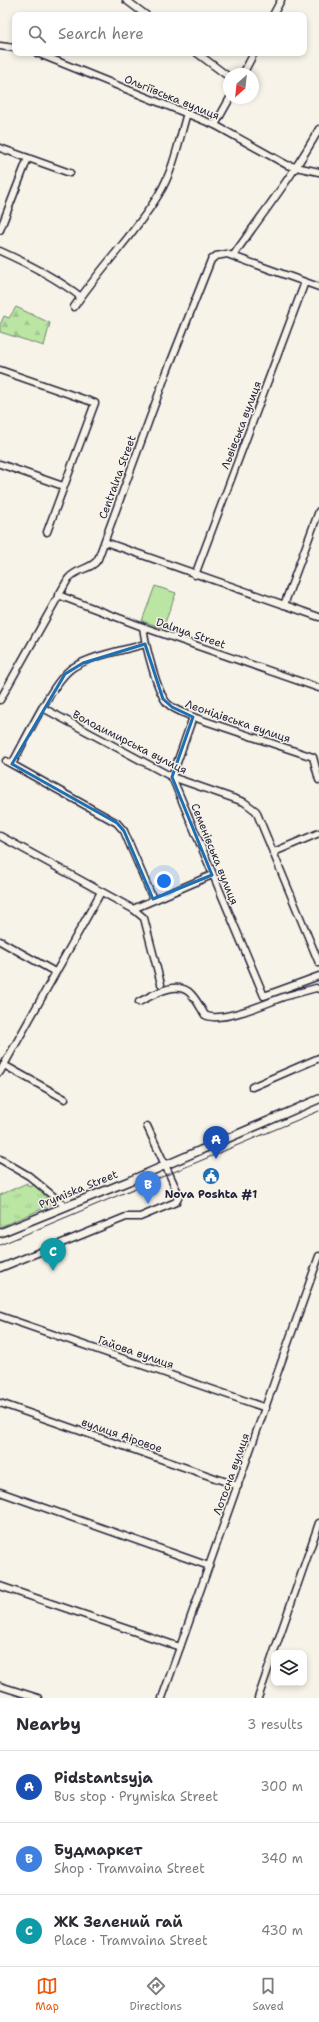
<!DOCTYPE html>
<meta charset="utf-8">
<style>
body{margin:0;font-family:"Shantell Sans",sans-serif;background:#f7f7f7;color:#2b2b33}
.controls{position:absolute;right:12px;bottom:12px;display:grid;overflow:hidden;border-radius:8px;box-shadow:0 2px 6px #0003}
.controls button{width:36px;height:36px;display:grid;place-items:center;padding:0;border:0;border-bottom:1px solid #e1e1e2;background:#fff;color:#2b2b33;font:20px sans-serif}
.compass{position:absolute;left:223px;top:68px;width:36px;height:36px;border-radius:50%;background:#fff;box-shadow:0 2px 6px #0003;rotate:207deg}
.you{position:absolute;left:164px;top:881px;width:14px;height:14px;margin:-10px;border:3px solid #fff;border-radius:50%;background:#1a73e8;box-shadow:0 0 0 6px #1a73e833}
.badge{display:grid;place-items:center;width:26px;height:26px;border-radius:50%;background:#ea580c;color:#fff;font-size:13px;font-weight:700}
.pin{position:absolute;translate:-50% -33px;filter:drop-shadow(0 1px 2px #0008)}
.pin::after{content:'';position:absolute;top:21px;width:14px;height:12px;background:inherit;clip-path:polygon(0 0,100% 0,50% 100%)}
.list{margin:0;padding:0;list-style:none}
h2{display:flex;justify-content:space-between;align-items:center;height:52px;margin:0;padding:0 16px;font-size:17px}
h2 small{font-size:13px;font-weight:400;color:#7c7c81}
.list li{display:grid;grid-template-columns:26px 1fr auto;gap:12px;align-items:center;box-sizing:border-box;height:72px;padding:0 16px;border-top:1px solid #e1e1e2}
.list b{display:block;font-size:15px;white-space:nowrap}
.list p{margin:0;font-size:13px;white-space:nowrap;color:#7c7c81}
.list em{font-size:13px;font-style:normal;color:#7c7c81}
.icon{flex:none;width:22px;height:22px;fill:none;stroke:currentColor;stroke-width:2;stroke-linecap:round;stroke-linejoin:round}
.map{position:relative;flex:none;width:319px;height:1698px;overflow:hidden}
.search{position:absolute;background:#fff;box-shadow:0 2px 6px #0003;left:12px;right:12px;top:12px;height:44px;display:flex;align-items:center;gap:10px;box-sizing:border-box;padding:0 14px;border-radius:8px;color:#7c7c81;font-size:15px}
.sheet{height:268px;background:#fff}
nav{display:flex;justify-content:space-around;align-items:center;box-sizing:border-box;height:56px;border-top:1px solid #e1e1e2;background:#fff;font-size:11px;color:#7c7c81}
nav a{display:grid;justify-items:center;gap:2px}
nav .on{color:#ea580c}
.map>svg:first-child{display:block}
.grass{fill:url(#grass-tufts);stroke:#6e846f}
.forest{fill:url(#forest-firs);stroke:#6e846f}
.garden{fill:#bae5a3;stroke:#6e846f}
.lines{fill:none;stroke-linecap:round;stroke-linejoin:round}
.minor-casing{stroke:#22223b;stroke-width:9}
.tertiary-casing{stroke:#22223b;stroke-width:10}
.minor{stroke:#f7f3e8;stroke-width:6}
.tertiary{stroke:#f7f3e8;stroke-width:7}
.tram{stroke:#22223b;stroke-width:1}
.marked{fill:none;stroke:#1f6fb2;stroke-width:3;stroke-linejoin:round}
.labels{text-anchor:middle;stroke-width:3;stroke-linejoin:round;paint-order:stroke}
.street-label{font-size:11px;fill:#22223b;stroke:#f7f3e8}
.poi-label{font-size:11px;font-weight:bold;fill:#22223b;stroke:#f7f3e8}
</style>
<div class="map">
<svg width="319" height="1698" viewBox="0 0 319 1698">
<defs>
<pattern id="grass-tufts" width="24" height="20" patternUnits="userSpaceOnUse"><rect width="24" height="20" fill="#bae5a3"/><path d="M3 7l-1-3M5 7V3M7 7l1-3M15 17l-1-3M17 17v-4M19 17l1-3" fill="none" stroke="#a0c48d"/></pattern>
<pattern id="forest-firs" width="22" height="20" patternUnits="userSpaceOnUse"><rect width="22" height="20" fill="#bae5a3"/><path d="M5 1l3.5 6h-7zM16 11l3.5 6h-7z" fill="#a0c48d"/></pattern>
</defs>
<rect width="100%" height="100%" fill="#f7f3e8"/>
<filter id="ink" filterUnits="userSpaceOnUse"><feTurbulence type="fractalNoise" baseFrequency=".025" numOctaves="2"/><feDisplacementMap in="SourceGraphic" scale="8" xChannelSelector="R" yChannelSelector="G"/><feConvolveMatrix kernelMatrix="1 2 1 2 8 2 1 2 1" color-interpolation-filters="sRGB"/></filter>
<g filter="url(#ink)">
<polygon class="grass" points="27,1183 29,1187 35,1185 44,1194 51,1205 0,1227 0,1195"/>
<polygon class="forest" points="16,307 50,323 44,346 0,332 0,325 4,316 9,318"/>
<polygon class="garden" points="155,586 176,593 163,628 142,621"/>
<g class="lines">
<g class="minor-casing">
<g id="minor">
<polyline points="126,0 146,15"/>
<polyline points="273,15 281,0"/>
<polyline points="0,46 15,48"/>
<polyline points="37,53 215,125 287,165 319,172"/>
<polyline points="197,53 229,77"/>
<polyline points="243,74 254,53"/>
<polyline points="215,125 230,98"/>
<polyline points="0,148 70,173"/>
<polyline points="0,230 28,158"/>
<path d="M0 251C29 264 55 277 81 297"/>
<path d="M233 256C262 214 295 173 319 129"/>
<path d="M74 307C100 268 135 234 159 194 174 169 179 140 187 113"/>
<polyline points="0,370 95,403 47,532"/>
<polyline points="0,464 63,486"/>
<polyline points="105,542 319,617"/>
<polyline points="195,575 305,282"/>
<polyline points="58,595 143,627 319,688"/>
<polyline points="284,605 319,511"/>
<path d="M143 627C145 643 157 694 168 704 174 710 184 713 193 717L313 757 319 780"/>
<path d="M0 700 68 579C76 568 92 570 98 559L166 374 211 260 216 256 227 254 319 287"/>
<polyline points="43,708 172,777 244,802 256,811 319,963"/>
<polyline points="193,717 172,777 264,996 319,976"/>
<polyline points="6,761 117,823 124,831 153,899"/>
<path d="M12 764C25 741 52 682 72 668 92 655 122 651 145 644"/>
<polyline points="0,836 133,909 212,875"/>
<polyline points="274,852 319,833"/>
<polyline points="133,909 144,918 161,984"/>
<polyline points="0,941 55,972"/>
<path d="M139 1002C153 995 177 979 191 994 197 1000 201 1009 205 1015 220 1024 267 1003 283 997 294 994 305 991 316 988L319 989"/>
<polyline points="4,1065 65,1099"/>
<polyline points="0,1072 101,892"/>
<polyline points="252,1087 319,1058"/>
<polyline points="0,1159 29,1176 65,1206"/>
<polyline points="0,1268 126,1217 140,1217 176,1202 179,1195 147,1126"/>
<polyline points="0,1316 266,1408"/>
<polyline points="0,1403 238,1486"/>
<polyline points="0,1492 209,1566"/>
<polyline points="0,1586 180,1647"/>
<polyline points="0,1686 38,1698"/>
<polyline points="162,1698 319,1256"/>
<polyline points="258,1698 319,1523"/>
</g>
</g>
<g class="tertiary-casing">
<polyline id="tertiary" points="0,1233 129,1181 319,1099"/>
</g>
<use href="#minor" class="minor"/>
<use href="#tertiary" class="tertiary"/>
<polyline class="tram" points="0,1245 319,1111"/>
</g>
</g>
<path class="marked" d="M145 644 163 699 172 707 193 717 172 777 212 875 153 899 124 831 117 823 12 764 65 674 83 663Z"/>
<defs>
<g id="civic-disc" transform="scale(0.9)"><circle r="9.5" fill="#1f6fb2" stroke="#f7f3e8"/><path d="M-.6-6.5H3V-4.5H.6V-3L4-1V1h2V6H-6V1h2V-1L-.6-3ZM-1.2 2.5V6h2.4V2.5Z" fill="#fff"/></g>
</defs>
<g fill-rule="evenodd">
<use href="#civic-disc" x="211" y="1176"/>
</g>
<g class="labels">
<g class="street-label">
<text transform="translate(172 97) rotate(22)" y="4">Ольгіївська вулиця</text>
<text transform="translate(241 425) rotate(-69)" y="4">Львівська вулиця</text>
<text transform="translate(117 477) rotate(-70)" y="4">Centralna Street</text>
<text transform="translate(191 633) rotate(19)" y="4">Dalnya Street</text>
<text transform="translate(238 721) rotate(19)" y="4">Леонідівська вулиця</text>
<text transform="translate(130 742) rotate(27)" y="4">Володимирська вулиця</text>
<text transform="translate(215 854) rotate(68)" y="4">Семенівська вулиця</text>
<text transform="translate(78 1189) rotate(-22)" y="4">Prymiska Street</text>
<text transform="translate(136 1352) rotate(19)" y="4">Гайова вулиця</text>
<text transform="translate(122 1435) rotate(19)" y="4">вулиця Аіровое</text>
<text transform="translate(231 1474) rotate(-70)" y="4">Лотосна вулиця</text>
</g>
<g class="poi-label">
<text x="211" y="1198">Nova Poshta #1</text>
</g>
</g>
</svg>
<div class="controls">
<button><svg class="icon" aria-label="layers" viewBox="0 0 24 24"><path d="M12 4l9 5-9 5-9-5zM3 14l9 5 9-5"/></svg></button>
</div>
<svg class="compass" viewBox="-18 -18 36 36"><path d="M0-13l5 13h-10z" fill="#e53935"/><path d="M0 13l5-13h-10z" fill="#7c7c81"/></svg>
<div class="you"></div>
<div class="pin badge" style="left:216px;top:1159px;background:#1a4fb4">A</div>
<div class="pin badge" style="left:148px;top:1204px;background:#3f7fe0">B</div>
<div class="pin badge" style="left:53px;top:1271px;background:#0f9aa8">C</div>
<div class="search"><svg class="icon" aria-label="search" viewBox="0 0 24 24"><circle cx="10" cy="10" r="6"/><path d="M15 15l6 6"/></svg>Search here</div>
</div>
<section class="sheet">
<h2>Nearby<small>3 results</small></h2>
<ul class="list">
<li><span class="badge" style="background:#1a4fb4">A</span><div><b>Pidstantsyja</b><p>Bus stop · Prymiska Street</p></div><em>300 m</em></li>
<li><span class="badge" style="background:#3f7fe0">B</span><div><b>Будмаркет</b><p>Shop · Tramvaina Street</p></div><em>340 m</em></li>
<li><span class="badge" style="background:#0f9aa8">C</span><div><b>ЖК Зелений гай</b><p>Place · Tramvaina Street</p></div><em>430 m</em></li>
</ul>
</section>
<nav>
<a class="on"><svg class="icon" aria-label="map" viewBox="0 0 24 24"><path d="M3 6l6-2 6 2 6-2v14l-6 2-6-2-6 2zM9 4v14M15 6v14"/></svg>Map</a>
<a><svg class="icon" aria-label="directions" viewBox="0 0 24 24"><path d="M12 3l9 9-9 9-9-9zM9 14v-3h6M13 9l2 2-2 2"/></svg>Directions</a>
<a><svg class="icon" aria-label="saved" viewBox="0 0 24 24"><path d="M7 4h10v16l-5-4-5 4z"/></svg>Saved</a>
</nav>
